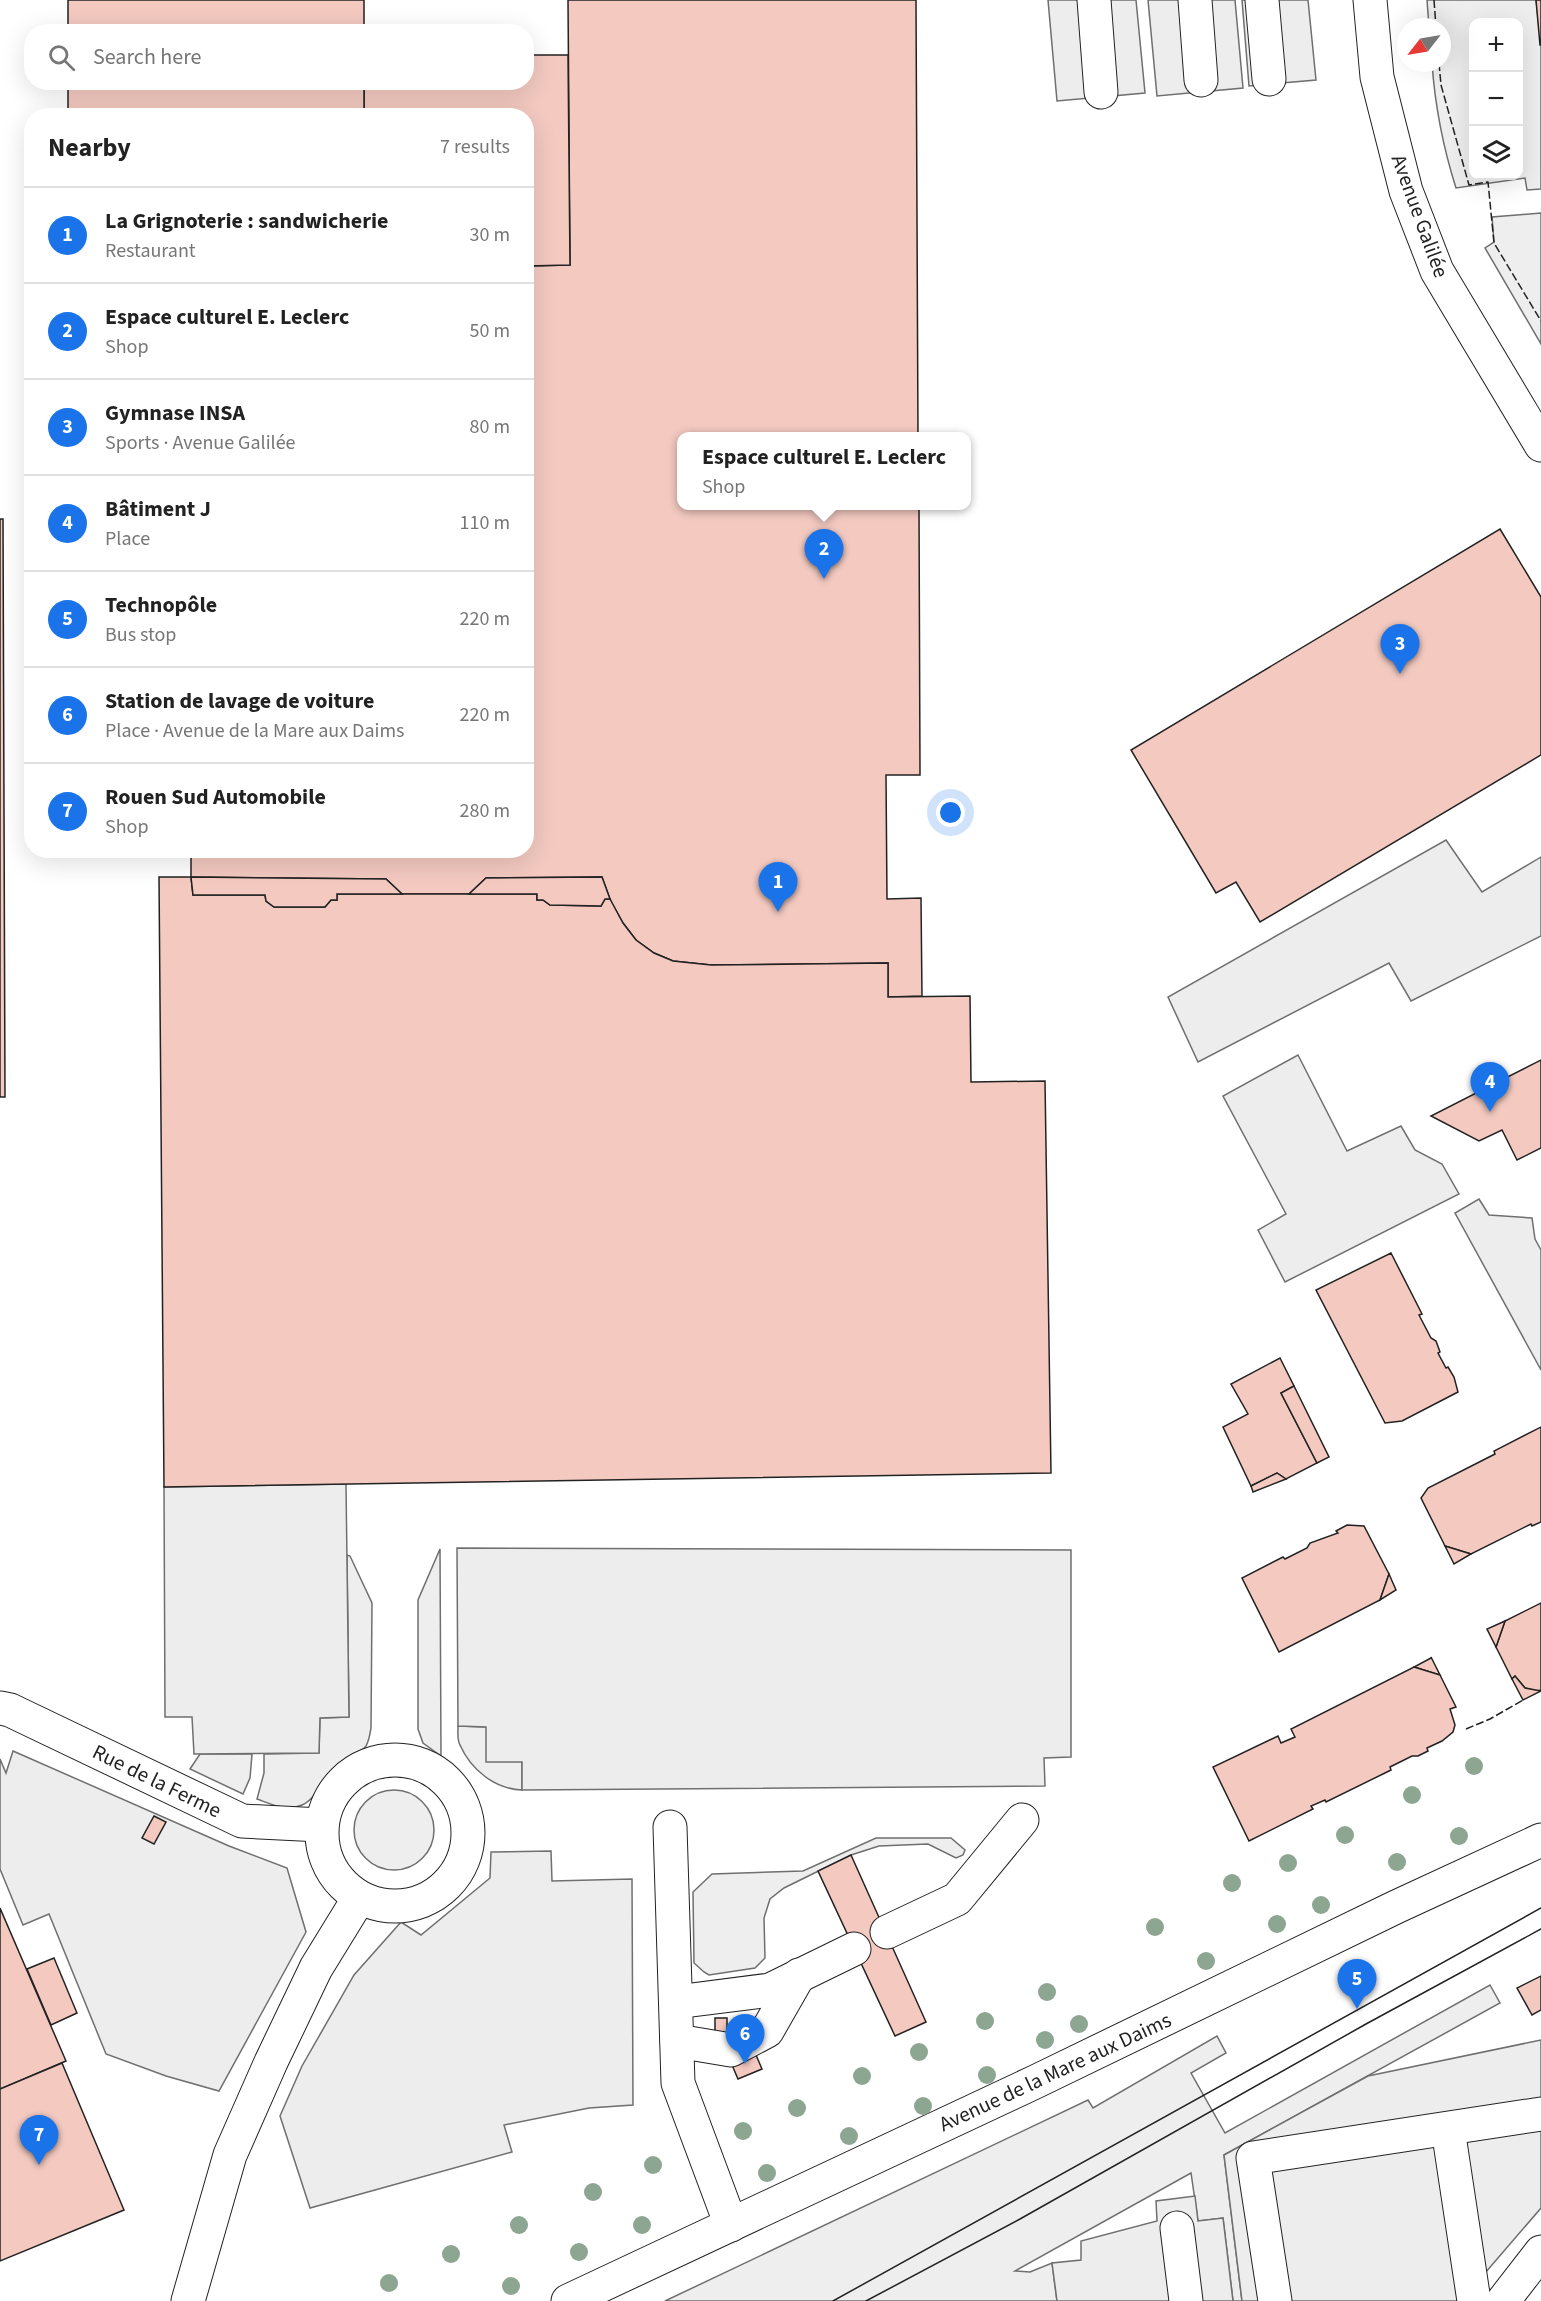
<!DOCTYPE html>
<meta charset="utf-8">
<style>
body{margin:0;font-family:"Source Sans 3",sans-serif;background:#f6f6f6;color:#222}
.controls{position:absolute;right:18px;top:18px;display:grid;overflow:hidden;border-radius:12px;box-shadow:0 6px 24px #0002}
.controls button{width:54px;height:54px;display:grid;place-items:center;padding:0;border:0;border-bottom:2px solid #e0e0e0;background:#fff;color:#222;font:30px sans-serif}
.compass{position:absolute;left:1397px;top:18px;width:54px;height:54px;border-radius:50%;background:#fff;box-shadow:0 6px 24px #0002;rotate:239deg}
.you{position:absolute;left:951px;top:813px;width:21px;height:21px;margin:-15px;border:4px solid #fff;border-radius:50%;background:#1a73e8;box-shadow:0 0 0 9px #1a73e833}
.badge{display:grid;place-items:center;width:39px;height:39px;border-radius:50%;background:#1a73e8;color:#fff;font-size:20px;font-weight:700}
.pin{position:absolute;translate:-50% -50px;filter:drop-shadow(0 2px 3px #0008)}
.pin::after{content:'';position:absolute;top:32px;width:21px;height:18px;background:inherit;clip-path:polygon(0 0,100% 0,50% 100%)}
.popup{position:absolute;left:677px;top:432px;width:294px;height:78px;box-sizing:border-box;display:grid;place-content:center;border-radius:12px;background:#fff;filter:drop-shadow(0 2px 4px #0005);font-size:20px;white-space:nowrap;color:#767676}
.popup b{font-size:22px;color:#222}
.popup::after{content:'';position:absolute;left:50%;top:100%;margin-left:-12px;border:12px solid transparent;border-top-color:#fff}
.list{margin:0;padding:0;list-style:none}
h2{display:flex;justify-content:space-between;align-items:center;height:78px;margin:0;padding:0 24px;font-size:26px}
h2 small{font-size:20px;font-weight:400;color:#767676}
.list li{display:grid;grid-template-columns:39px 1fr auto;gap:18px;align-items:center;box-sizing:border-box;height:96px;padding:0 24px;border-top:2px solid #e0e0e0}
.list b{display:block;font-size:22px;white-space:nowrap}
.list p{margin:0;font-size:20px;white-space:nowrap;color:#767676}
.list em{font-size:20px;font-style:normal;color:#767676}
.icon{flex:none;width:33px;height:33px;fill:none;stroke:currentColor;stroke-width:2;stroke-linecap:round;stroke-linejoin:round}
.map{position:relative;flex:none;width:1541px;height:2301px;overflow:hidden}
.search{position:absolute;background:#fff;box-shadow:0 6px 24px #0002;left:24px;top:24px;width:510px;height:66px;display:flex;align-items:center;gap:15px;box-sizing:border-box;padding:0 21px;border-radius:24px;color:#767676;font-size:22px}
.panel{position:absolute;background:#fff;box-shadow:0 6px 24px #0002;left:24px;top:108px;width:510px;height:750px;border-radius:24px}
.map>svg:first-child{display:block}
.green{fill:#eee;stroke:#6f6f6f;stroke-width:1.5;fill-rule:evenodd}
.parking{fill:#ededed;stroke:#6f6f6f;stroke-width:1.5}
.building{fill:#f3c9c0;stroke:#222;stroke-width:1.5}
.lines{fill:none;stroke-linecap:round;stroke-linejoin:round}
.minor-casing{stroke:#222;stroke-width:35}
.minor{stroke:#fff;stroke-width:33}
.tram{stroke:#222;stroke-width:1.5}
.fence{stroke:#222;stroke-width:1.5;stroke-dasharray:8 3;stroke-linecap:butt}
.tree{fill:#8da692}
.labels{text-anchor:middle;stroke-width:4.5;stroke-linejoin:round;paint-order:stroke}
.street-label{font-size:21px;fill:#222;stroke:#fff}
</style>
<div class="map">
<svg width="1541" height="2301" viewBox="0 0 1541 2301">
<rect width="100%" height="100%" fill="#fff"/>
<g class="green">
<path d="M1427 0H1536L1541 45V189L1527 190 1525 178 1456 188C1443 147 1435 106 1432 63H1442V27H1429ZM1474 22H1518V176H1474Z"/>
<polygon points="1541,213 1541,344 1485,248 1494,242 1492,217"/>
<polygon points="440,1549 441,1756 423,1743 418,1729 418,1600"/>
<path d="M347 1555 350 1556 372 1603 371 1728C370 1734 369 1741 366 1746 359 1756 341 1761 332 1770 322 1780 316 1799 302 1805 287 1812 271 1804 257 1799L264 1773V1754L319 1753 320 1718 349 1717Z"/>
<path d="M458 1726 487 1727 522 1762V1790C495 1789 471 1770 460 1745 457 1740 458 1732 458 1726Z"/>
<polygon points="200,1754 252,1754 250,1778 243,1794 190,1769"/>
<circle cx="394" cy="1830" r="40"/>
<polygon points="876,1838 951,1838 965,1850 963,1855 956,1858 928,1844 879,1846 851,1855 784,1888 770,1899 764,1918 765,1958 755,1968 709,1975 704,1972 694,1963 693,1892 712,1874 803,1871"/>
<polygon points="1490,1985 1500,2003 1224,2155 1242,2301 1233,2301 1223,2218 1198,2221 1191,2173 1015,2271 1030,2272 1052,2263 1057,2301 665,2301 1088,2100 1093,2108 1217,2036 1226,2053 1191,2073 1225,2133"/>
</g>
<g class="parking">
<polygon points="1048,0 1136,0 1145,93 1057,101"/>
<polygon points="1148,0 1235,0 1243,88 1157,96"/>
<polygon points="1242,0 1308,0 1316,80 1249,86"/>
<polygon points="1446,840 1482,892 1541,857 1541,936 1411,1001 1389,963 1198,1062 1168,997"/>
<polygon points="1298,1055 1347,1151 1401,1126 1415,1150 1442,1164 1459,1194 1285,1282 1258,1230 1286,1214 1223,1096"/>
<polygon points="1479,1199 1489,1215 1532,1218 1535,1239 1541,1250 1541,1370 1455,1213"/>
<polygon points="346,1484 349,1717 320,1718 319,1753 194,1754 192,1717 165,1717 164,1487"/>
<polygon points="457,1548 1071,1550 1071,1757 1044,1758 1045,1786 522,1790 522,1762 486,1762 486,1727 458,1726"/>
<polygon points="13,1751 229,1846 287,1868 306,1932 219,2091 166,2076 106,2054 49,1914 23,1925 0,1869 0,1759 6,1773"/>
<polygon points="551,1851 552,1881 632,1879 633,2105 589,2108 504,2125 512,2152 310,2208 280,2116 302,2066 354,1975 401,1922 421,1935 490,1878 491,1852"/>
<polygon points="1541,2040 1541,2208 1461,2301 1242,2301 1224,2155 1368,2076"/>
<polygon points="1195,2196 1198,2221 1223,2218 1233,2301 1057,2301 1052,2263 1081,2260 1081,2241 1157,2221 1156,2201"/>
</g>
<g class="building">
<rect x="68" y="0" width="296" height="32"/>
<polygon points="568,0 916,0 918,436 682,436 682,506 919,506 920,775 886,775 887,899 921,898 922,996 888,997 888,963 711,965 673,961 654,953 636,940 623,923 611,902 602,877 486,878 469,894 402,894 386,879 191,877 191,850 526,850 526,266 570,265"/>
<polygon points="1536,0 1541,0 1541,45 1540,45"/>
<polygon points="526,55 568,55 570,265 526,266 526,116 364,116 364,82 526,82"/>
<rect x="68" y="82" width="296" height="34"/>
<polygon points="0,519 3,519 5,1097 0,1097"/>
<polygon points="1500,529 1541,597 1541,755 1260,922 1236,882 1216,893 1131,750"/>
<polygon points="159,877 191,877 193,895 265,895 266,901 274,907 325,907 331,900 337,900 337,894 537,894 537,900 543,900 550,905 601,906 605,899 610,899 623,923 636,940 654,953 673,961 711,965 888,963 888,997 970,996 971,1082 1045,1081 1051,1473 164,1487"/>
<polygon points="191,877 386,879 402,894 337,894 337,900 331,900 325,907 274,907 266,901 265,895 193,895"/>
<polygon points="602,877 610,899 605,899 601,906 550,905 543,900 537,900 537,894 469,894 486,878"/>
<polygon points="1541,1060 1541,1148 1517,1160 1502,1130 1479,1141 1431,1116"/>
<polygon points="1391,1253 1422,1314 1419,1315 1431,1338 1436,1341 1440,1352 1438,1353 1446,1368 1448,1367 1454,1377 1458,1392 1402,1421 1385,1423 1316,1290"/>
<polygon points="1280,1358 1294,1386 1281,1393 1317,1463 1286,1479 1277,1473 1251,1486 1223,1427 1248,1414 1231,1384"/>
<polygon points="1294,1386 1329,1457 1317,1463 1281,1393"/>
<polygon points="1541,1427 1541,1522 1532,1526 1531,1524 1471,1554 1445,1546 1421,1498 1428,1488 1495,1454 1494,1451"/>
<polygon points="1277,1473 1286,1479 1253,1492 1251,1486"/>
<polygon points="1347,1525 1364,1526 1389,1574 1380,1600 1279,1652 1242,1578 1283,1557 1285,1559 1307,1548 1310,1543 1338,1533 1336,1531"/>
<polygon points="1445,1546 1471,1554 1454,1564"/>
<polygon points="1389,1574 1396,1590 1380,1600"/>
<polygon points="1541,1603 1541,1690 1537,1691 1525,1688 1515,1676 1512,1679 1496,1647 1505,1621"/>
<polygon points="1505,1621 1496,1647 1487,1629"/>
<polygon points="1431,1657 1440,1675 1414,1667 1431,1658"/>
<polygon points="1414,1667 1440,1675 1456,1707 1450,1709 1455,1725 1453,1732 1442,1741 1427,1748 1428,1751 1418,1756 1412,1756 1390,1767 1391,1770 1326,1802 1325,1800 1311,1806 1313,1809 1249,1841 1213,1767 1278,1736 1281,1743 1295,1737 1291,1729"/>
<polygon points="1515,1676 1525,1688 1541,1691 1523,1700 1512,1679"/>
<polygon points="154,1816 166,1822 154,1844 142,1838"/>
<polygon points="851,1855 926,2022 895,2036 818,1871"/>
<polygon points="0,1908 66,2061 0,2089"/>
<polygon points="54,1958 77,2013 51,2025 27,1969"/>
<polygon points="1541,1976 1541,2010 1532,2015 1517,1988"/>
<rect x="715" y="2018" width="12" height="18"/>
<polygon points="753,2048 762,2069 738,2079 729,2058"/>
<polygon points="62,2063 124,2210 0,2261 0,2089"/>
</g>
<g class="lines">
<g class="minor-casing">
<g id="minor">
<polyline points="1094,0 1101,92"/>
<polyline points="1195,0 1201,80"/>
<polyline points="1262,0 1269,79"/>
<polyline points="1370,0 1377,77 1406,191 1437,271 1541,445"/>
<polyline points="0,1708 10,1710 242,1821 321,1825"/>
<circle cx="395" cy="1833" r="73"/>
<polyline points="670,1827 678,2083 731,2225"/>
<polyline points="887,1932 957,1899 1022,1820"/>
<polyline points="676,2002 770,1990 854,1949"/>
<polyline points="677,2041 731,2050 767,2031 799,1975"/>
<polyline points="1448,2129 1474,2301"/>
<polyline points="1177,2228 1186,2301"/>
<polyline points="188,2301 230,2155 271,2062 316,1968 359,1898"/>
<polyline points="568,2301 1035,2082 1396,1907 1541,1840"/>
<polyline points="1275,2301 1253,2158 1541,2114"/>
<polyline points="1503,2301 1541,2252"/>
</g>
</g>
<use href="#minor" class="minor"/>
<g class="tram">
<polyline points="833,2301 1541,1908"/>
<polyline points="866,2301 1020,2219 1366,2024 1541,1929"/>
</g>
<g class="fence">
<polyline points="1434,0 1436,27"/>
<polyline points="1439,63 1441,85 1469,185 1488,182 1494,243 1541,321"/>
<polyline points="1466,1729 1490,1719 1523,1700"/>
</g>
</g>
<g class="tree">
<circle cx="1474" cy="1766" r="9"/>
<circle cx="1412" cy="1795" r="9"/>
<circle cx="1345" cy="1835" r="9"/>
<circle cx="1459" cy="1836" r="9"/>
<circle cx="1397" cy="1862" r="9"/>
<circle cx="1288" cy="1863" r="9"/>
<circle cx="1232" cy="1883" r="9"/>
<circle cx="1321" cy="1905" r="9"/>
<circle cx="1277" cy="1924" r="9"/>
<circle cx="1155" cy="1927" r="9"/>
<circle cx="1206" cy="1961" r="9"/>
<circle cx="1047" cy="1992" r="9"/>
<circle cx="985" cy="2021" r="9"/>
<circle cx="1079" cy="2024" r="9"/>
<circle cx="1045" cy="2040" r="9"/>
<circle cx="919" cy="2052" r="9"/>
<circle cx="987" cy="2075" r="9"/>
<circle cx="862" cy="2076" r="9"/>
<circle cx="923" cy="2106" r="9"/>
<circle cx="797" cy="2108" r="9"/>
<circle cx="743" cy="2131" r="9"/>
<circle cx="849" cy="2136" r="9"/>
<circle cx="653" cy="2165" r="9"/>
<circle cx="767" cy="2173" r="9"/>
<circle cx="593" cy="2192" r="9"/>
<circle cx="519" cy="2225" r="9"/>
<circle cx="642" cy="2225" r="9"/>
<circle cx="579" cy="2252" r="9"/>
<circle cx="451" cy="2254" r="9"/>
<circle cx="389" cy="2283" r="9"/>
<circle cx="511" cy="2286" r="9"/>
</g>
<g class="labels">
<g class="street-label">
<text transform="translate(1420 216) rotate(70)" y="7">Avenue Galilée</text>
<text transform="translate(157 1781) rotate(26)" y="7">Rue de la Ferme</text>
<text transform="translate(1055 2072) rotate(-25)" y="7">Avenue de la Mare aux Daims</text>
</g>
</g>
</svg>
<div class="controls">
<button>+</button>
<button>−</button>
<button><svg class="icon" aria-label="layers" viewBox="0 0 24 24"><path d="M12 4l9 5-9 5-9-5zM3 14l9 5 9-5"/></svg></button>
</div>
<svg class="compass" viewBox="-18 -18 36 36"><path d="M0-13l5 13h-10z" fill="#e53935"/><path d="M0 13l5-13h-10z" fill="#767676"/></svg>
<div class="you"></div>
<div class="pin badge" style="left:778px;top:912px">1</div>
<div class="pin badge" style="left:824px;top:579px">2</div>
<div class="popup"><b>Espace culturel E. Leclerc</b>Shop</div>
<div class="pin badge" style="left:1400px;top:674px">3</div>
<div class="pin badge" style="left:1490px;top:1112px">4</div>
<div class="pin badge" style="left:1357px;top:2009px">5</div>
<div class="pin badge" style="left:745px;top:2064px">6</div>
<div class="pin badge" style="left:39px;top:2165px">7</div>
<div class="search"><svg class="icon" aria-label="search" viewBox="0 0 24 24"><circle cx="10" cy="10" r="6"/><path d="M15 15l6 6"/></svg>Search here</div>
<section class="panel">
<h2>Nearby<small>7 results</small></h2>
<ul class="list">
<li><span class="badge">1</span><div><b>La Grignoterie : sandwicherie</b><p>Restaurant</p></div><em>30 m</em></li>
<li><span class="badge">2</span><div><b>Espace culturel E. Leclerc</b><p>Shop</p></div><em>50 m</em></li>
<li><span class="badge">3</span><div><b>Gymnase INSA</b><p>Sports · Avenue Galilée</p></div><em>80 m</em></li>
<li><span class="badge">4</span><div><b>Bâtiment J</b><p>Place</p></div><em>110 m</em></li>
<li><span class="badge">5</span><div><b>Technopôle</b><p>Bus stop</p></div><em>220 m</em></li>
<li><span class="badge">6</span><div><b>Station de lavage de voiture</b><p>Place · Avenue de la Mare aux Daims</p></div><em>220 m</em></li>
<li><span class="badge">7</span><div><b>Rouen Sud Automobile</b><p>Shop</p></div><em>280 m</em></li>
</ul>
</section>
</div>
